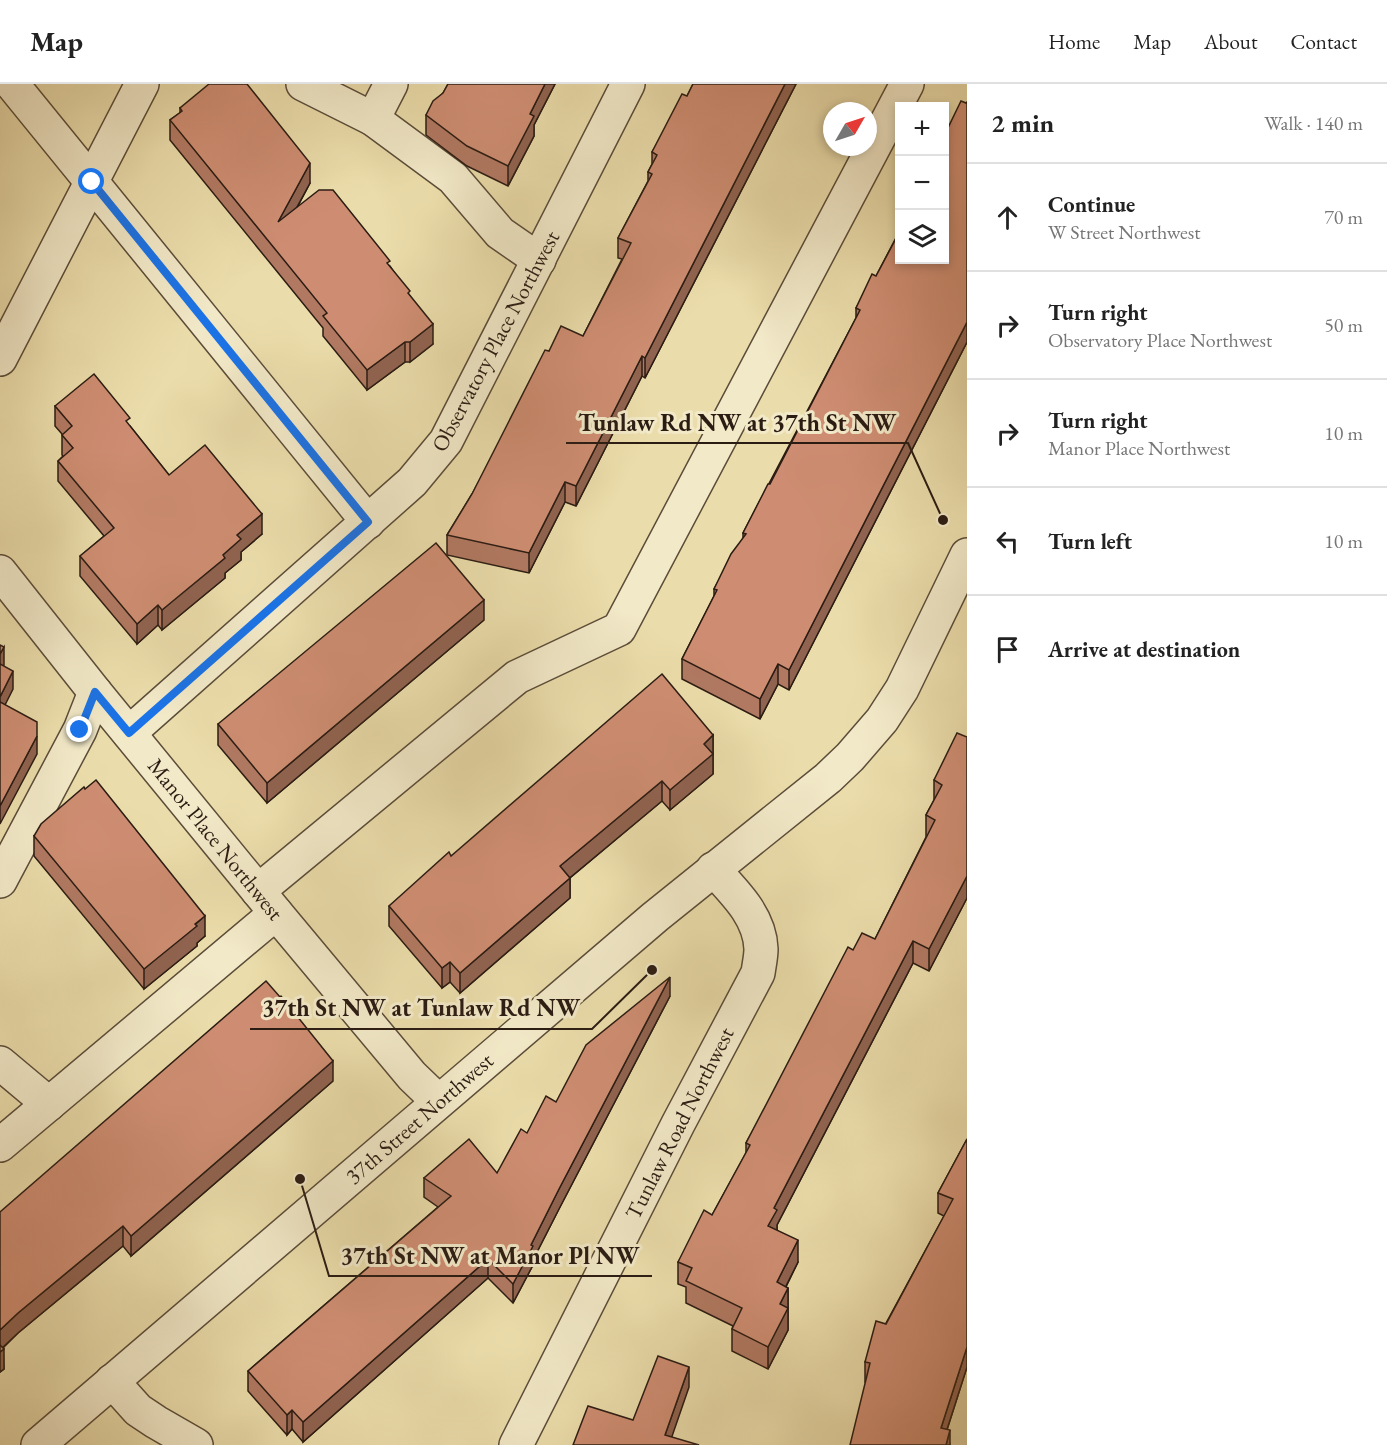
<!DOCTYPE html>
<meta charset="utf-8">
<style>
body{margin:0;font-family:"EB Garamond",serif;background:#f2f2f2;color:#222}
.controls{position:absolute;right:18px;top:18px;display:grid;overflow:hidden;border-radius:0px;box-shadow:0 3px 9px #0003}
.controls button{width:54px;height:54px;display:grid;place-items:center;padding:0;border:0;border-bottom:2px solid #e0e0e0;background:#fff;color:#222;font:30px sans-serif}
.compass{position:absolute;left:823px;top:18px;width:54px;height:54px;border-radius:50%;background:#fff;box-shadow:0 3px 9px #0003;rotate:51deg}
.stop{position:absolute;width:18px;height:18px;margin:-14px;border:4px solid #1a73e8;border-radius:50%;background:#fff}
.stop.end{background:#1a73e8;border-color:#fff;box-shadow:0 2px 6px #0008}
.list{margin:0;padding:0;list-style:none}
h2{display:flex;justify-content:space-between;align-items:center;height:78px;margin:0;padding:0 24px;font-size:26px}
h2 small{font-size:20px;font-weight:400;color:#767676}
.list li{display:grid;grid-template-columns:39px 1fr auto;gap:18px;align-items:center;box-sizing:border-box;height:108px;padding:0 24px;border-top:2px solid #e0e0e0}
.list b{display:block;font-size:22px;white-space:nowrap}
.list p{margin:0;font-size:20px;white-space:nowrap;color:#767676}
.list em{font-size:20px;font-style:normal;color:#767676}
.icon{flex:none;width:33px;height:33px;fill:none;stroke:currentColor;stroke-width:2;stroke-linecap:round;stroke-linejoin:round}
.map{position:relative;flex:none;width:967px;height:1361px;overflow:hidden}
header{display:flex;align-items:center;gap:36px;box-sizing:border-box;height:84px;padding:0 30px;background:#fff;border-bottom:2px solid #e0e0e0}
header strong{font-size:28px}
nav{display:flex;gap:33px;margin-inline-start:auto;font-size:21px}
main{display:flex}
aside{flex:1;background:#fff}
.map>svg:first-child{display:block}
.lines{fill:none;stroke-linecap:round;stroke-linejoin:round}
.minor-casing{stroke:#5b4c39;stroke-width:36}
.minor{stroke:#f2e9c8;stroke-width:33}
.wall{fill:#b17962;stroke:#2b1c13;stroke-width:1.5}
.shaded-wall{fill:#906350;stroke:#2b1c13;stroke-width:1.5}
.building{fill:#ce8d72;stroke:#2b1c13;stroke-width:1.5}
.route{stroke:#1a73e8;stroke-width:8}
.labels{text-anchor:middle;stroke-width:6;stroke-linejoin:round;paint-order:stroke}
.street-label{font-size:22px;fill:#2b1c13;stroke:#f2e9c8}
.leader{fill:none;stroke:#2b1c13;stroke-width:2}
.callout-dot{fill:#2b1c13;stroke:#f2e9c8;stroke-width:2}
.callout-label{font-size:24px;text-anchor:middle;font-weight:bold;fill:#2b1c13;stroke:#f2e9c8;stroke-width:6;stroke-linejoin:round;paint-order:stroke}
</style>
<header>
<strong>Map</strong>
<nav><a>Home</a><a>Map</a><a>About</a><a>Contact</a></nav>
</header>
<main>
<div class="map">
<svg width="967" height="1361" viewBox="0 0 967 1361">
<rect width="100%" height="100%" fill="#ebddab"/>
<filter id="stains"><feTurbulence type="fractalNoise" baseFrequency=".00333" numOctaves="4"/><feColorMatrix values="0 0 0 0 .2 0 0 0 0 .09 0 0 0 0 .02 0 0 0 .5 -.17"/></filter>
<radialGradient id="worn" r=".72"><stop offset=".6" stop-color="#630" stop-opacity="0"/><stop offset="1" stop-color="#630" stop-opacity=".3"/></radialGradient>
<g class="lines">
<g class="minor-casing">
<g id="minor">
<polyline points="12,0 368,438"/>
<polyline points="303,0 373,35 453,94 500,149 539,176"/>
<polyline points="373,35 391,0"/>
<polyline points="0,275 142,0"/>
<polyline points="0,488 95,608 276,829 412,992 438,1017"/>
<polyline points="129,649 412,398 446,357 628,0"/>
<polyline points="0,797 80,646 95,608"/>
<polyline points="258,807 517,593 619,545 907,0"/>
<polyline points="0,979 49,1020"/>
<polyline points="0,1061 276,829"/>
<polyline points="112,1297 138,1326 156,1338 196,1361"/>
<polyline points="38,1361 655,833 828,694 850,673 882,636 902,605 967,471"/>
<path d="M516 1361 678 1040 758 889C759 881 761 873 761 865 760 832 734 808 713 785"/>
</g>
</g>
<use href="#minor" class="minor"/>
</g>
<g class="wall">
<polygon points="448,0 555,0 534,41 534,52 508,102 467,82 426,51 426,31 443,9"/>
<polygon points="693,0 796,0 645,294 642,292 576,422 565,418 529,489 447,471 447,451 472,410 549,267 583,252 622,175 618,174 618,154 648,97 648,88 652,80 652,68 687,12"/>
<polygon points="967,18 967,258 789,606 778,600 760,635 682,595 682,575 714,512 714,505 743,454 743,449 856,234 856,224 876,192"/>
<polygon points="180,24 310,99 297,124 390,182 410,212 433,260 410,278 405,278 367,306 323,252 323,244 170,56 170,36 180,29"/>
<polygon points="55,322 130,342 169,391 262,450 241,468 241,476 225,489 225,494 162,546 158,541 137,560 80,492 80,472 104,452 58,397 58,377 63,372 62,371 62,350 55,342"/>
<polygon points="484,536 267,719 218,661 218,640"/>
<polygon points="713,651 713,690 670,726 662,717 570,794 570,814 460,909 450,898 442,904 389,842 389,822 451,772"/>
<polygon points="967,653 967,814 929,887 913,879 777,1141 777,1146 798,1178 786,1203 788,1204 788,1246 768,1285 732,1267 732,1245 733,1242 686,1219 686,1203 678,1200 678,1178 712,1131 746,1069 746,1059 853,866 875,855 926,753 926,731 934,716 934,696"/>
<polygon points="34,752 205,852 197,859 197,862 144,905 34,772"/>
<polygon points="670,912 559,1125 533,1176 533,1181 513,1219 488,1194 303,1358 292,1345 287,1351 248,1307 248,1287 438,1123 424,1113 424,1094 497,1089 527,1049 556,1018"/>
<polygon points="333,997 131,1172 123,1162 18,1249 3,1264 4,1285 0,1288 0,1128"/>
<polygon points="967,1055 967,1283 947,1346 950,1361 865,1298 865,1278 944,1132 938,1129 938,1109"/>
</g>
<g class="shaded-wall">
<polygon points="545,0 555,0 534,41 534,52 508,102 508,82 530,30"/>
<polygon points="785,0 796,0 645,294 645,274"/>
<polygon points="310,79 310,99 278,158 278,138"/>
<polygon points="967,238 967,258 789,606 789,586"/>
<polygon points="433,240 433,260 410,278 410,258"/>
<polygon points="405,258 405,278 367,306 367,286"/>
<polygon points="642,272 642,292 576,422 576,402"/>
<polygon points="565,398 565,418 529,489 529,469"/>
<polygon points="262,430 262,450 241,468 241,476 225,489 225,494 162,546 162,526 223,471 237,451"/>
<polygon points="484,516 484,536 267,719 267,699"/>
<polygon points="158,521 158,541 137,560 137,540"/>
<polygon points="4,563 4,581 0,588 0,570"/>
<polygon points="778,580 778,600 760,635 760,615"/>
<polygon points="13,587 13,605 0,631 0,613"/>
<polygon points="713,651 713,690 670,726 670,706 704,660"/>
<polygon points="37,652 37,670 0,740 0,722"/>
<polygon points="662,697 662,717 560,802 560,782"/>
<polygon points="967,792 967,814 929,887 929,865"/>
<polygon points="570,794 570,814 460,909 460,889"/>
<polygon points="205,832 205,852 197,859 197,862 144,905 144,885"/>
<polygon points="913,857 913,879 777,1141 777,1148 768,1142 774,1124"/>
<polygon points="450,878 450,898 442,904 442,884"/>
<polygon points="670,893 670,912 559,1125 533,1176 533,1181 513,1219 513,1200 531,1161 559,1105"/>
<polygon points="333,977 333,997 131,1172 131,1152"/>
<polygon points="123,1142 123,1162 18,1249 0,1266 0,1246 18,1229"/>
<polygon points="798,1156 798,1178 777,1220 777,1198"/>
<polygon points="488,1175 488,1194 303,1358 303,1338"/>
<polygon points="788,1204 788,1246 768,1285 768,1263 780,1220"/>
<polygon points="967,1263 967,1283 942,1361 941,1344"/>
<polygon points="4,1265 4,1285 0,1288 0,1268"/>
<polygon points="689,1283 689,1303 669,1361 665,1351"/>
<polygon points="292,1326 292,1345 287,1351 287,1331"/>
<polygon points="950,1346 950,1361 946,1361"/>
</g>
<g class="building">
<polygon points="209,0 247,0 310,79 278,138 319,106 333,106 390,177 387,179 410,207 408,209 433,240 410,258 405,258 367,286 323,232 327,229 170,36 182,27 180,24"/>
<polygon points="448,0 545,0 530,30 534,32 508,82 467,62 426,31 433,17 443,9"/>
<polygon points="693,0 785,0 645,274 642,272 576,402 565,398 529,469 447,451 472,410 545,266 549,267 561,242 583,252 631,159 618,154 652,90 648,88 657,71 652,68 682,10 687,12"/>
<polygon points="961,17 966,19 967,18 967,238 789,586 778,580 760,615 682,575 717,506 714,505 731,470 746,450 743,449 768,400 770,400 860,226 856,224 872,190 876,192 900,147 900,176 945,176 945,50"/>
<polygon points="94,290 130,334 126,337 169,391 205,361 262,430 237,451 241,455 223,471 225,474 162,526 158,521 137,540 80,472 114,444 58,377 73,364 62,351 72,342 55,322"/>
<polygon points="436,459 484,516 267,699 218,640"/>
<polygon points="0,561 4,563 0,570"/>
<polygon points="0,580 13,587 0,613"/>
<polygon points="662,590 713,651 704,660 713,670 670,706 662,697 560,782 570,794 460,889 450,878 442,884 389,822 449,768 451,772"/>
<polygon points="0,618 37,638 37,652 0,722"/>
<polygon points="957,649 967,653 967,792 929,865 913,857 774,1124 777,1126 768,1142 798,1156 777,1198 788,1204 780,1220 788,1224 768,1263 732,1245 742,1224 686,1197 692,1184 678,1178 704,1126 712,1131 750,1061 746,1059 848,863 853,866 862,849 875,855 935,736 926,731 942,701 934,696"/>
<polygon points="96,696 205,832 195,840 197,842 144,885 34,752 41,740 84,703 85,705"/>
<polygon points="670,893 559,1105 531,1161 533,1162 513,1200 488,1175 303,1338 292,1326 287,1331 248,1287 451,1112 424,1094 469,1055 497,1089 521,1045 527,1049 546,1012 556,1018 586,961"/>
<polygon points="266,897 280,913 281,912 333,977 131,1152 123,1142 18,1229 0,1246 0,1128"/>
<polygon points="967,1055 967,1263 941,1344 950,1346 946,1361 850,1361 870,1279 865,1278 876,1237 886,1240 953,1115 938,1109"/>
<polygon points="0,1261 4,1265 0,1268"/>
<polygon points="658,1272 689,1283 665,1351 699,1361 573,1361 588,1322 633,1336"/>
</g>
<g class="lines">
<polyline class="route" points="80,646 95,608 129,649 368,438 92,98"/>
</g>
<g class="labels">
<g class="street-label">
<text transform="translate(495 257) rotate(-62)" y="8">Observatory Place Northwest</text>
<text transform="translate(216 755) rotate(51)" y="8">Manor Place Northwest</text>
<text transform="translate(419 1034) rotate(-41)" y="8">37th Street Northwest</text>
<text transform="translate(679 1039) rotate(-63)" y="8">Tunlaw Road Northwest</text>
</g>
</g>
<path class="leader" d="M943 436L908 359H566M652 886L592 945H250M300 1095L329 1192H652"/>
<g class="callout-dot">
<circle cx="943" cy="436" r="6"/>
<circle cx="652" cy="886" r="6"/>
<circle cx="300" cy="1095" r="6"/>
</g>
<g class="callout-label">
<text x="737" y="347">Tunlaw Rd NW at 37th St NW</text>
<text x="421" y="932">37th St NW at Tunlaw Rd NW</text>
<text x="490" y="1180">37th St NW at Manor Pl NW</text>
</g>
<rect width="100%" height="100%" filter="url(#stains)"/>
<rect width="100%" height="100%" fill="url(#worn)"/>
</svg>
<div class="controls">
<button>+</button>
<button>−</button>
<button><svg class="icon" aria-label="layers" viewBox="0 0 24 24"><path d="M12 4l9 5-9 5-9-5zM3 14l9 5 9-5"/></svg></button>
</div>
<svg class="compass" viewBox="-18 -18 36 36"><path d="M0-13l5 13h-10z" fill="#e53935"/><path d="M0 13l5-13h-10z" fill="#767676"/></svg>
<div class="stop" style="left:92px;top:98px"></div>
<div class="stop end" style="left:80px;top:646px"></div>
</div>
<aside>
<h2>2 min<small>Walk · 140 m</small></h2>
<ul class="list">
<li><svg class="icon" aria-label="ahead" viewBox="0 0 24 24"><path d="M12 20V5M6 11l6-6 6 6"/></svg><div><b>Continue</b><p>W Street Northwest</p></div><em>70 m</em></li>
<li><svg class="icon" aria-label="right" viewBox="0 0 24 24"><path d="M7 20v-9h11M14 6l5 5-5 5"/></svg><div><b>Turn right</b><p>Observatory Place Northwest</p></div><em>50 m</em></li>
<li><svg class="icon" aria-label="right" viewBox="0 0 24 24"><path d="M7 20v-9h11M14 6l5 5-5 5"/></svg><div><b>Turn right</b><p>Manor Place Northwest</p></div><em>10 m</em></li>
<li><svg class="icon" aria-label="left" viewBox="0 0 24 24"><path d="M17 20v-9H6M10 6l-5 5 5 5"/></svg><div><b>Turn left</b></div><em>10 m</em></li>
<li><svg class="icon" aria-label="arrive" viewBox="0 0 24 24"><path d="M6 21V4h12l-3 4 3 4H6"/></svg><div><b>Arrive at destination</b></div></li>
</ul>
</aside>
</main>
